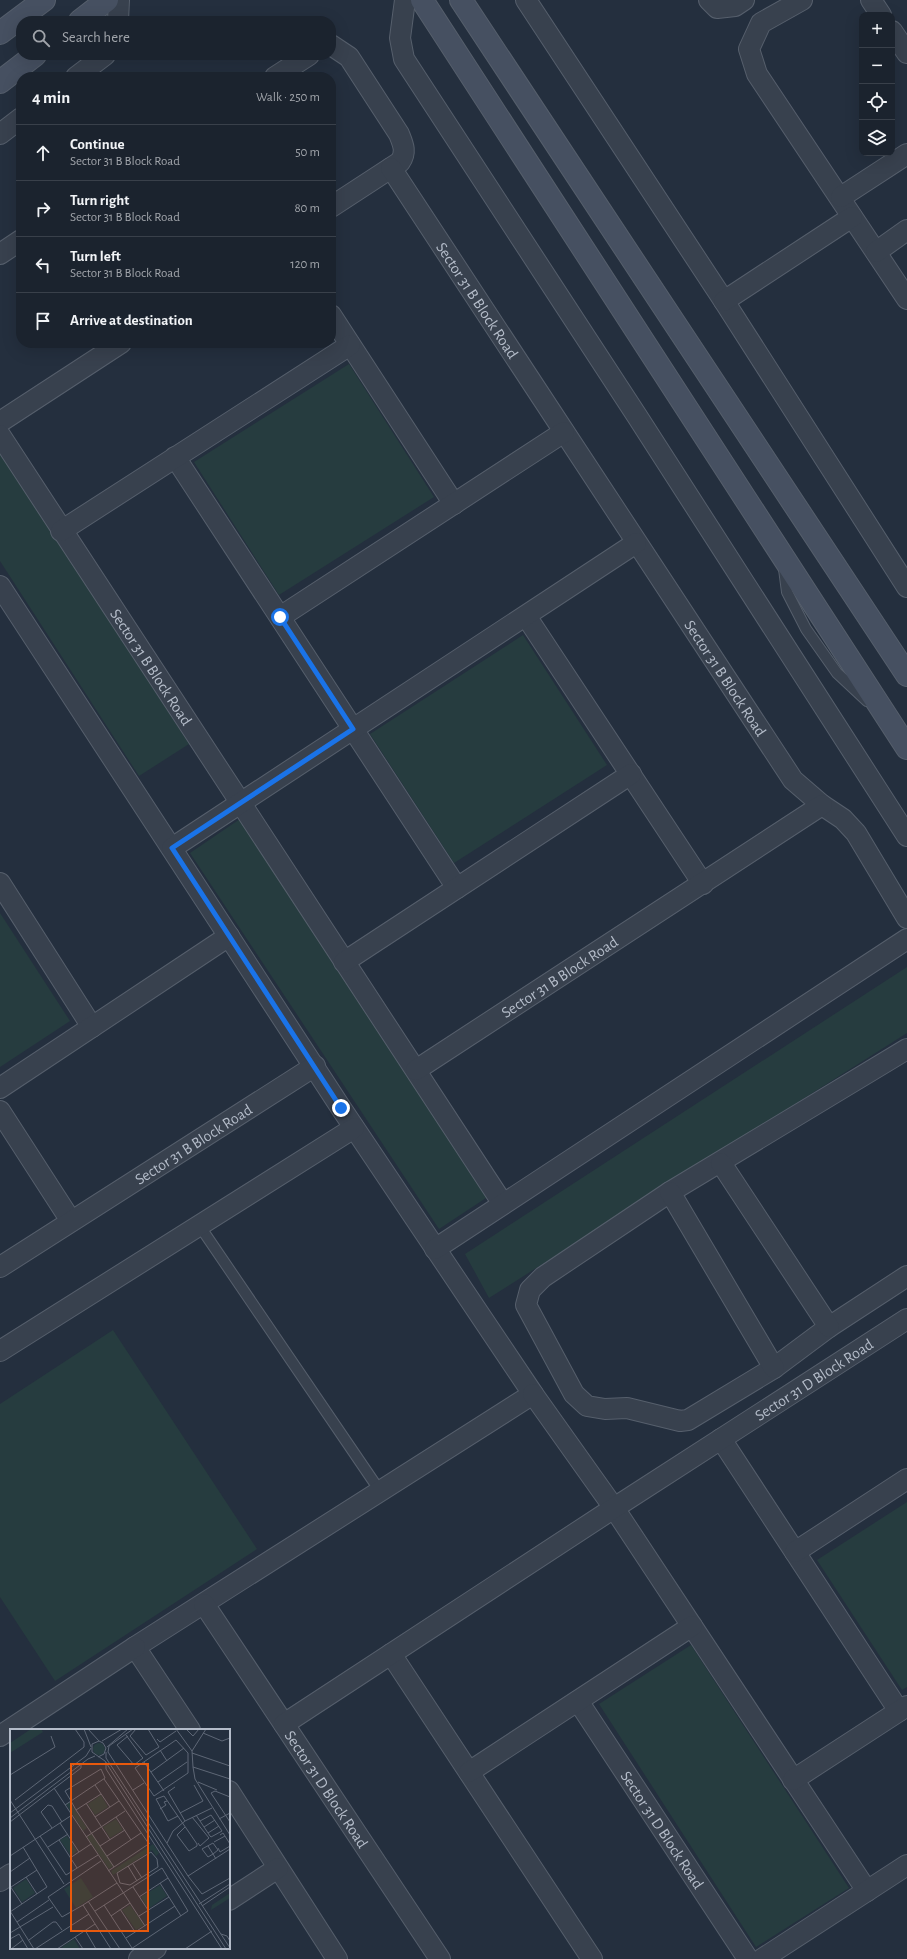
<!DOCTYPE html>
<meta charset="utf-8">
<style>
body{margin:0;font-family:"Alegreya Sans",sans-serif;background:#282f3a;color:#f1f3f6}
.controls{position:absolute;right:12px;top:12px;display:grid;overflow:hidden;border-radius:8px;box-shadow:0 4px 16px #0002}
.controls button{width:36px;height:36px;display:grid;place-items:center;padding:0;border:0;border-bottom:1px solid #39404a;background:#1b232e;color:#f1f3f6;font:20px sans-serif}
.stop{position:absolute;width:12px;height:12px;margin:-9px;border:3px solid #1a73e8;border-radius:50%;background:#fff}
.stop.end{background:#1a73e8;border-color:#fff;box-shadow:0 1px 4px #0008}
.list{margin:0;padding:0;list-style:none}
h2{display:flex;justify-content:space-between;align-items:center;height:52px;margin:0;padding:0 16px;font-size:17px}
h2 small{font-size:13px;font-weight:400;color:#a0a4aa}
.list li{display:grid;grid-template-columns:26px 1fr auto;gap:12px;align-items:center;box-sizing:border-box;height:56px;padding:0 16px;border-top:1px solid #39404a}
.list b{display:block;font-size:15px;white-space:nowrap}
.list p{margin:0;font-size:13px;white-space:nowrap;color:#a0a4aa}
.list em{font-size:13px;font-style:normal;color:#a0a4aa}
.icon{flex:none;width:22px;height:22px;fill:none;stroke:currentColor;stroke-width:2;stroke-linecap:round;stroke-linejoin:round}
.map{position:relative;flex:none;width:907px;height:1959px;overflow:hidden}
.search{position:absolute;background:#1b232e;box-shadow:0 4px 16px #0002;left:16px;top:16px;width:320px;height:44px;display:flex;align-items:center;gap:10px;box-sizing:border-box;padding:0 14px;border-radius:16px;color:#a0a4aa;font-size:15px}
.panel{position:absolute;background:#1b232e;box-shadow:0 4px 16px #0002;left:16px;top:72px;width:320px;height:276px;border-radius:16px}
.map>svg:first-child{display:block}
.green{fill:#263c3f}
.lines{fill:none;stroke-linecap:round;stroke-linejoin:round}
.lane-casing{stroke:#565f6c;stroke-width:12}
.street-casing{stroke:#565f6c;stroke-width:22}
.secondary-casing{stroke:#565f6c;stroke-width:24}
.lane{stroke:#38414e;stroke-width:10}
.street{stroke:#38414e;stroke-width:20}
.secondary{stroke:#465061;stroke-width:22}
.route{stroke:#1a73e8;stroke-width:5}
.labels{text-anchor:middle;stroke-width:3;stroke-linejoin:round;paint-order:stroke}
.street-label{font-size:16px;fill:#b4bcc9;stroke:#1d2633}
.inset-road{fill:none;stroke:#5e6776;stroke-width:1}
.view{fill:#e8590c;fill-opacity:0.15;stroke:#e8590c;stroke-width:2}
.inset-edge{fill:none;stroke:#b4bcc9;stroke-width:2}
</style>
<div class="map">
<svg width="907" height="1959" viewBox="0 0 907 1959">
<rect width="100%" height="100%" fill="#242f3e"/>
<g class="green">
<polygon points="349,364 434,497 279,595 194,462"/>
<polygon points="0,452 189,744 139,776 0,561"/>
<polygon points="523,635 607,765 454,863 370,734"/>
<polygon points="240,819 489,1196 439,1229 190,853"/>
<polygon points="0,913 70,1021 0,1067"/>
<polygon points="907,967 907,1033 489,1298 465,1254"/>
<polygon points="113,1330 257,1549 55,1681 0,1597 0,1404"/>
<polygon points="907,1502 907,1687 902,1690 817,1560"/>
<polygon points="691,1645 849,1888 756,1947 599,1704"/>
</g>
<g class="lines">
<g class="lane-casing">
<g id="lane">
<polyline points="784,569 787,592 806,629 837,673 867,701"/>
<polyline points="199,1225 380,1491"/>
</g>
</g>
<g class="street-casing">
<g id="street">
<polyline points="405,0 400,38 404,59 637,416 907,836"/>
<polyline points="526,0 724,301 907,587"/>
<polyline points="709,0 717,8 735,6 744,0"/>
<polyline points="802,0 761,23 749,49 757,74 907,299"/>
<polyline points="871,0 881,15"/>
<polyline points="118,21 119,0"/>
<polyline points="892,31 907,53"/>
<path d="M331 45 349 57 399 134C403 144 407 152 400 162L331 207"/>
<polyline points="76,77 105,55"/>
<polyline points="275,77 309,55"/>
<polyline points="0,134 21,118"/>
<path id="s1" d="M391 168 793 780 822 805 843 819 856 833 907 918"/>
<polyline points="841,197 907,154"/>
<polyline points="876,252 907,230"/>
<polyline points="0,254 21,240"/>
<polyline points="724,301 852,217"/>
<polyline points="331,315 454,504"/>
<polyline points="0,422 121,343"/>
<path id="s2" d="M0 435 503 1204"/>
<polyline points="175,457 457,888"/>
<polyline points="61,531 350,345"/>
<polyline points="0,586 341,1108 533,1394 135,1647 190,1730"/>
<polyline points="526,616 703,884"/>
<polyline points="280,617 564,432"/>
<polyline points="172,848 636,543"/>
<polyline points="0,883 92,1027"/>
<polyline points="344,962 631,774"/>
<polyline points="907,1049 670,1192 543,1277 530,1290 526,1305 574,1394 587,1406 605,1409 627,1408 680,1421 688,1420 774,1368 829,1327 907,1276"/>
<path id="s3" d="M416 1070 822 805"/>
<polyline points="0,1088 229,936"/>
<polyline points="0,1111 71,1221"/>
<polyline points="721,1163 829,1327"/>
<polyline points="670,1192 774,1368"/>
<polyline points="435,1249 907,939"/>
<path id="s4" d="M0 1267 315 1066"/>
<polyline points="0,1351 354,1128"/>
<polyline points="533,1394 614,1508 867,1891"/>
<polyline points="721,1439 899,1711"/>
<polyline points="795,1552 907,1479"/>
<path id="s5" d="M204 1604 440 1959"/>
<polyline points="391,1654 592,1959"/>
<path id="s6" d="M578 1701 748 1959"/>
<path id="s7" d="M284 1724 614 1508 907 1319"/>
<polyline points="0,1736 135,1647"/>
<polyline points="469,1772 692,1626"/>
<polyline points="793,1780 907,1706"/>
<polyline points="229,1791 337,1959"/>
<polyline points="0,1881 11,1874"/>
<polyline points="229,1900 278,1868"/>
<polyline points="139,1959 156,1948"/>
<polyline points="762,1959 907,1865"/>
</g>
</g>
<g class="secondary-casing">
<g id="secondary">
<polyline points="422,0 907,748"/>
<polyline points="461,0 907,675"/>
<polyline points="80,21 107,0"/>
<polyline points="0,33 44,0"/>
<polyline points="0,82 35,55"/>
</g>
</g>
<use href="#lane" class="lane"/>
<use href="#street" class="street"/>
<use href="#secondary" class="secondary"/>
</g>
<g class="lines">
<polyline class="route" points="280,617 353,729 172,848 341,1108"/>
</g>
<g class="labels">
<g class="street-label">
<text dy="6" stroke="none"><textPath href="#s1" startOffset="158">Sector 31 B Block Road</textPath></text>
<text dy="6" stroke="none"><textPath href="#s2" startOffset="277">Sector 31 B Block Road</textPath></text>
<text dy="6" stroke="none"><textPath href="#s1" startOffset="610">Sector 31 B Block Road</textPath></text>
<text dy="6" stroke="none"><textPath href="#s3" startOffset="171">Sector 31 B Block Road</textPath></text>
<text dy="6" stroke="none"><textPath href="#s4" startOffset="229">Sector 31 B Block Road</textPath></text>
<text dy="6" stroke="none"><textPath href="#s7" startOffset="632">Sector 31 D Block Road</textPath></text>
<text dy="6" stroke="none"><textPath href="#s5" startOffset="222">Sector 31 D Block Road</textPath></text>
<text dy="6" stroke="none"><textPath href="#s6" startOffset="154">Sector 31 D Block Road</textPath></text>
</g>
</g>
<g transform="translate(10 1729)">
<rect width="220" height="220" fill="#242f3e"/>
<path d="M21 0H31L33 3 0 24V14ZM83 20a6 6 0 1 1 12 0a6 6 0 1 1-12 0ZM91 66 98 78 85 86 78 75ZM60 73 77 99 73 102 56 75ZM106 90 113 101 100 109 93 98ZM82 105 103 137 99 140 77 108ZM57 107 67 122 61 127 50 111ZM143 115 149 124 146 127 142 121 103 146 101 142ZM71 149 83 168 66 179 54 160ZM16 150 25 164 12 173 3 159ZM150 156 157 167 138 180 131 168ZM220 164V169L201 181 202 176ZM120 176 134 196 126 201 112 181ZM64 210 70 220H53L52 218Z" fill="#263c3f"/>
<path class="inset-road" d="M74 0 81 18M78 0 89 12M123 0 99 17 98 23 178 147 220 120M126 0 120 7 136 26 149 18 138 0M166 0 182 22M176 0 183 7 189 0M196 0 182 22 183 38 185 50 220 106M193 4 212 12 220 9M116 6 132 28 133 29 124 36 107 16 118 7M147 10 150 13 166 2M166 11 178 24V44L144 67 125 39ZM92 12 112 0M97 18 118 0M150 21 157 32M96 23V29L220 219M182 24 220 37M88 28 94 25 96 19 93 14 89 12 82 15V23L95 32 216 220M96 33V40L212 220M134 33 154 62M183 38 220 50M141 43 174 19M0 46 45 18 41 7M94 50 139 115M148 53 177 33M188 53 207 61M85 56 100 78M165 58 158 63 175 92M44 59 107 154 73 176 101 220M123 61 134 54M220 68 205 62 201 64 220 93M0 71 54 155M5 71 74 18V13L65 0M76 74 100 111M55 76 61 72 95 49 91 40 55 62 61 72 66 81 104 138M150 80 156 76 154 73 157 72M66 81 91 65M0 84 76 27 81 19M170 84 193 72 184 56M186 86 200 107 201 108 212 102 201 86 190 92M168 87 158 92 146 70 154 67 187 115V117L179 122 167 106 175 98M85 88 109 72M106 88 121 111M182 88 199 109 190 117 188 114M0 89 78 30 85 27M209 90 220 84M0 93 71 39V35M50 94 69 123M194 98 205 91M42 99 31 83 38 76 42 77 52 93M198 104 209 97M210 106 213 104 220 115M30 107 56 146 88 126M76 108 115 82M49 111 67 139M204 113 215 107M157 114 163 102 175 92 202 79M90 117 115 101M198 117 203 125 198 128 192 120 203 114 208 121 203 125 206 130M38 118 58 105M208 119 210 123 220 117M141 123 147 130 148 138 120 156 110 154 107 144ZM0 127 62 86M97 127 131 104M60 129 81 115M123 135 132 149M118 137 127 152M98 142 140 114M0 143 20 129M178 147 192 165 220 149M16 148 27 165M107 154 135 197M150 154 171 187M0 157 12 175M1 158 27 141M123 158 138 181M129 168 158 149M78 172 110 220M189 175 220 155M73 176 52 188 38 168 91 132M94 176 122 219M192 177 220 158M110 180 125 203M0 182 24 220M85 182 152 139 178 182 121 220M0 183 37 158 13 118M101 187 120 174M129 187 159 168M7 193 39 171M75 201 86 220M0 204 43 178M211 205 217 207 220 212M65 208 73 220M116 209 165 177M0 210 9 205 18 220M19 211 43 193H46L52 201M1 220 13 211M25 220 79 185M47 220 85 195M175 220 202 202"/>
<path class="view" d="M61 35H138V202H61Z"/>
<rect width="220" height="220" class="inset-edge"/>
</g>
</svg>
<div class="controls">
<button>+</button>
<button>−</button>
<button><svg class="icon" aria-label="locate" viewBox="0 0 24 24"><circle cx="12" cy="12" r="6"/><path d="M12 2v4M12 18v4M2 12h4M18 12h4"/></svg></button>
<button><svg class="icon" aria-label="layers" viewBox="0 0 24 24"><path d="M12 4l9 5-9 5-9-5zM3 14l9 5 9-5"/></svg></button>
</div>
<div class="stop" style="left:280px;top:617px"></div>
<div class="stop end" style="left:341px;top:1108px"></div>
<div class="search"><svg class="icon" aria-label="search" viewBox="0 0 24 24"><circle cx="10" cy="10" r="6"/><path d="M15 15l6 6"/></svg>Search here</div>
<section class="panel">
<h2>4 min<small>Walk · 250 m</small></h2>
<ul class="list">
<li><svg class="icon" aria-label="ahead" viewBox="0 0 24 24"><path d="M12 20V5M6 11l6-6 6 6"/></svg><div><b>Continue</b><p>Sector 31 B Block Road</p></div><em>50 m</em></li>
<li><svg class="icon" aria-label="right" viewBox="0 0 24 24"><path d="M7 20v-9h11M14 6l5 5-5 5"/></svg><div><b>Turn right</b><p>Sector 31 B Block Road</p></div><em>80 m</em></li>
<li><svg class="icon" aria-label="left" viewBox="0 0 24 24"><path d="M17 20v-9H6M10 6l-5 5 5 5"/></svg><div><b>Turn left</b><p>Sector 31 B Block Road</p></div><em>120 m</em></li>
<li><svg class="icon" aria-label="arrive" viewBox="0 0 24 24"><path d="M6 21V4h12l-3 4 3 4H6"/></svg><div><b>Arrive at destination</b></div></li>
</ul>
</section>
</div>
